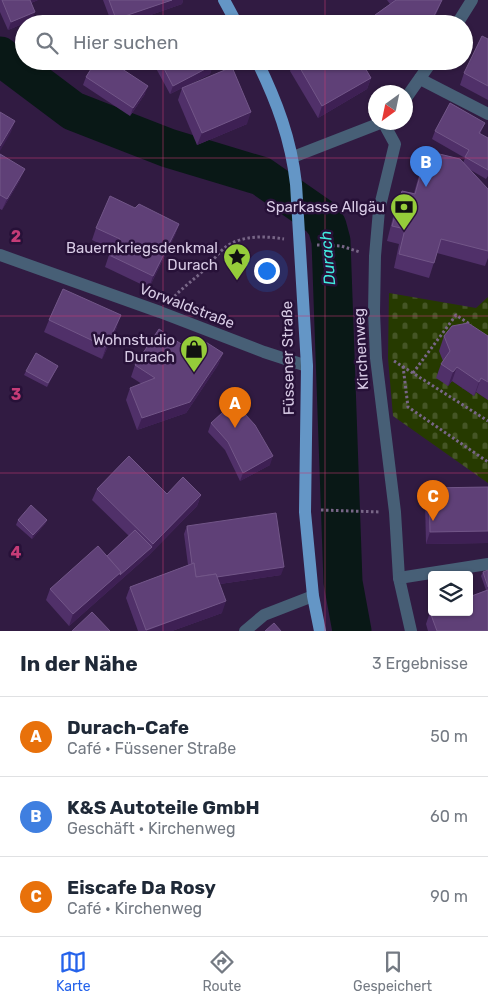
<!DOCTYPE html>
<html lang="de">
<meta charset="utf-8">
<style>
body{margin:0;font-family:Rubik,sans-serif;background:#f6f6f7;color:#1f2937}
.controls{position:absolute;right:15px;bottom:15px;display:grid;overflow:hidden;border-radius:5px;box-shadow:0 1px 4px #0004}
.controls button{width:45px;height:45px;display:grid;place-items:center;padding:0;border:0;border-bottom:1px solid #e0e1e3;background:#fff;color:#1f2937;font:25px sans-serif}
.compass{position:absolute;left:368px;top:85px;width:45px;height:45px;border-radius:50%;background:#fff;box-shadow:0 1px 4px #0004;rotate:213deg}
.you{position:absolute;left:266px;top:270px;width:18px;height:18px;margin:-12px;border:4px solid #fff;border-radius:50%;background:#1a73e8;box-shadow:0 0 0 8px #1a73e833}
.badge{display:grid;place-items:center;width:32px;height:32px;border-radius:50%;background:#2563eb;color:#fff;font-size:16px;font-weight:700}
.pin{position:absolute;translate:-50% -41px;filter:drop-shadow(0 1px 2px #0008)}
.pin::after{content:'';position:absolute;top:26px;width:18px;height:15px;background:inherit;clip-path:polygon(0 0,100% 0,50% 100%)}
.list{margin:0;padding:0;list-style:none}
h2{display:flex;justify-content:space-between;align-items:center;height:65px;margin:0;padding:0 20px;font-size:21px}
h2 small{font-size:16px;font-weight:400;color:#747a83}
.list li{display:grid;grid-template-columns:32px 1fr auto;gap:15px;align-items:center;box-sizing:border-box;height:80px;padding:0 20px;border-top:1px solid #e0e1e3}
.list b{display:block;font-size:19px;white-space:nowrap}
.list p{margin:0;font-size:16px;white-space:nowrap;color:#747a83}
.list em{font-size:16px;font-style:normal;color:#747a83}
.icon{flex:none;width:28px;height:28px;fill:none;stroke:currentColor;stroke-width:2;stroke-linecap:round;stroke-linejoin:round}
.map{position:relative;flex:none;width:488px;height:631px;overflow:hidden}
.search{position:absolute;background:#fff;box-shadow:0 1px 4px #0004;left:15px;right:15px;top:15px;height:55px;display:flex;align-items:center;gap:12px;box-sizing:border-box;padding:0 18px;border-radius:28px;color:#747a83;font-size:19px}
.sheet{height:305px;background:#fff}
nav{display:flex;justify-content:space-around;align-items:center;box-sizing:border-box;height:70px;border-top:1px solid #e0e1e3;background:#fff;font-size:14px;color:#747a83}
nav a{display:grid;justify-items:center;gap:2px}
nav .on{color:#2563eb}
.map>svg:first-child{display:block}
.cemetery{fill:url(#cemetery-stones)}
.lines{fill:none;stroke-linecap:round;stroke-linejoin:round}
.river{stroke:#091816;stroke-width:39}
.path{stroke:#786687;stroke-width:3;stroke-dasharray:2.5 2.5;stroke-linecap:butt}
.minor{stroke:#475f76;stroke-width:12}
.major{stroke:#6496c6;stroke-width:12}
.tree{fill:#778560}
.wall{fill:#503069}
.shaded-wall{fill:#3e2054}
.building{fill:#5f4077;stroke:#725688}
.grid{fill:none;stroke:#c63c77;stroke-width:1;stroke-opacity:0.55}
.labels{text-anchor:middle;stroke-width:5;stroke-linejoin:round;paint-order:stroke}
.poi-label{font-size:15px;fill:#d8cbe5;stroke:#271138;text-anchor:end}
.street-label{font-size:15px;fill:#d8cbe5;stroke:#271138}
.water-label{font-size:16px;font-style:italic;fill:#41ebdf;stroke:#271138}
.grid-label{font-size:16px;text-anchor:middle;font-weight:bold;fill:#c63c77;stroke:#271138;stroke-width:5;stroke-linejoin:round;paint-order:stroke}
</style>
<div class="map">
<svg width="488" height="631" viewBox="0 0 488 631">
<defs>
<pattern id="cemetery-stones" width="16" height="16" patternUnits="userSpaceOnUse" patternTransform="scale(1.25)"><rect width="16" height="16" fill="#263a00"/><path d="M2 7V4a2 2 0 0 1 4 0v3zM10 15v-3a2 2 0 0 1 4 0v3z" fill="#455525"/></pattern>
</defs>
<rect width="100%" height="100%" fill="#311b42"/>
<polygon class="cemetery" points="389,293 476,308 488,297 488,354 445,366 448,386 452,381 474,396 476,392 488,400 488,483 393,416 388,358"/>
<g class="lines">
<polyline class="river" points="0,56 73,111 168,148 261,176 320,217 327,226 331,241 343,582 352,631"/>
<g class="path">
<polyline points="317,245 341,246 360,252"/>
<path d="M171 300C181 289 192 281 203 271 211 264 218 252 227 246 243 235 266 236 284 239"/>
<polyline points="394,361 488,421"/>
<polyline points="403,366 408,407 488,462"/>
<polyline points="413,373 456,315 471,325"/>
<polyline points="321,510 380,512"/>
</g>
<g class="minor">
<polyline points="457,24 472,0"/>
<polyline points="420,79 488,114"/>
<polyline points="406,98 432,61"/>
<polyline points="383,122 395,144 379,210 375,256 374,312 376,358 395,512 399,578 411,631"/>
<polyline points="293,157 383,122"/>
<polyline points="0,255 160,312 264,352 307,366"/>
<polyline points="399,578 488,564"/>
<polyline points="245,631 264,615 313,596"/>
</g>
<g class="major">
<polyline points="224,0 237,24"/>
<path d="M257 61C277 102 291 139 296 184L307 366 305 512 313 596 320 631"/>
</g>
</g>
<circle class="tree" cx="237" cy="268" r="8"/>
<g class="wall">
<polygon points="0,0 38,0 31,3 32,20 8,30 0,12"/>
<polygon points="103,0 183,0 182,4 125,24 112,24"/>
<polygon points="387,0 442,0 432,24 371,24 375,15 390,4"/>
<polygon points="488,39 488,100 460,85 464,73"/>
<polygon points="152,61 211,61 213,65 210,74 170,94"/>
<polygon points="294,61 361,61 371,78 367,89 318,118 290,71"/>
<polygon points="394,61 403,61 396,65"/>
<polygon points="86,77 145,94 130,116 83,85"/>
<polygon points="182,88 247,124 197,145 178,100"/>
<polygon points="485,123 480,134 488,138 488,176 486,179 469,169 488,189 488,258 485,266 437,253 429,278 394,268 399,244 387,241 396,205 402,191 414,193 422,165 427,151 463,163 465,158 432,139 435,131"/>
<polygon points="0,154 20,180 2,210 0,209"/>
<polygon points="135,208 179,224 175,235 149,288 105,267 109,255 113,250 92,240 96,228"/>
<polygon points="49,320 117,327 102,359 44,332"/>
<polygon points="444,336 488,336 488,400 476,392 474,396 452,381 448,386 436,378 441,364 443,361 439,351"/>
<polygon points="193,352 223,353 218,365 186,413 137,430 126,400 130,388 142,384 131,377 135,365"/>
<polygon points="58,366 47,387 24,375 26,371"/>
<polygon points="211,423 270,465 240,481 225,450 208,432"/>
<polygon points="488,487 488,543 426,544 425,500 429,488"/>
<polygon points="97,489 167,494 201,495 197,506 149,555 69,626 46,600 50,589 107,556 129,536 92,500"/>
<polygon points="18,520 47,520 45,524 32,539 16,525"/>
<polygon points="187,526 281,575 220,584 222,613 172,631 138,631 126,598 130,587 188,565 184,534"/>
<polygon points="488,570 488,631 428,631 426,624 430,612 486,590 481,576 483,572"/>
</g>
<g class="shaded-wall">
<polygon points="27,0 38,0 26,5"/>
<polygon points="172,0 183,0 182,4 125,24 115,24 116,19"/>
<polygon points="442,0 432,24 430,24"/>
<polygon points="35,12 32,20 8,30 11,22"/>
<polygon points="398,61 403,61 396,65"/>
<polygon points="213,65 210,74 170,94 173,86"/>
<polygon points="371,78 367,89 318,118 322,106"/>
<polygon points="148,86 145,94 130,116 133,108"/>
<polygon points="251,112 247,124 197,145 202,133"/>
<polygon points="15,121 11,132 0,151 0,146"/>
<polygon points="25,169 20,180 2,210 7,199"/>
<polygon points="179,224 175,235 149,288 153,276"/>
<polygon points="121,315 117,327 102,359 106,347"/>
<polygon points="223,353 218,365 186,413 137,430 142,418"/>
<polygon points="457,367 452,381 448,386 453,372"/>
<polygon points="481,378 476,392 474,396 479,382"/>
<polygon points="273,456 270,465 240,481 243,473"/>
<polygon points="201,495 197,506 149,555 69,626 73,614 121,572 152,547 153,544"/>
<polygon points="47,520 45,524 32,539 33,535"/>
<polygon points="488,531 488,543 426,544 430,532"/>
<polygon points="284,567 281,575 192,588 195,580"/>
<polygon points="226,601 222,613 172,631 146,631"/>
</g>
<g class="building">
<polygon points="2,0 30,0 35,12 11,22"/>
<polygon points="109,0 172,0 116,19"/>
<polygon points="396,0 442,0 430,24 381,24 375,15"/>
<polygon points="482,36 488,39 488,86 464,73"/>
<polygon points="96,61 110,61 148,86 133,108 86,77"/>
<polygon points="160,61 211,61 213,65 173,86"/>
<polygon points="296,61 361,61 371,78 322,106"/>
<polygon points="232,67 251,112 202,133 182,88"/>
<polygon points="450,103 485,123 479,133 488,138 488,170 465,157 469,150 435,131"/>
<polygon points="0,112 15,121 0,146"/>
<polygon points="427,151 460,159 488,189 488,251 441,239 434,263 399,254 405,229 392,226 402,191 415,194"/>
<polygon points="0,154 25,169 7,199 0,195"/>
<polygon points="110,196 135,208 139,204 179,224 153,276 109,255 120,239 96,228"/>
<polygon points="63,289 121,315 106,347 49,320"/>
<polygon points="468,323 488,336 488,382 481,378 479,382 457,367 453,372 441,364 450,351 444,336 452,326"/>
<polygon points="159,329 193,352 201,339 223,353 190,402 142,418 130,388 155,378 135,365"/>
<polygon points="36,353 58,366 48,383 26,371"/>
<polygon points="234,402 255,425 273,456 243,473 228,442 211,423"/>
<polygon points="129,456 167,494 183,477 201,495 153,544 97,489"/>
<polygon points="488,487 488,531 430,532 429,488"/>
<polygon points="31,505 47,520 33,535 18,520"/>
<polygon points="276,513 284,567 217,577 216,574 196,577 194,563 192,564 187,526"/>
<polygon points="135,530 152,547 120,575 121,572 107,556"/>
<polygon points="98,546 121,572 73,614 50,589"/>
<polygon points="194,563 196,577 216,574 226,601 146,630 130,587"/>
<polygon points="488,570 488,587 483,572"/>
<polygon points="488,590 488,631 437,631 430,612 432,611 432,612 469,612 469,597"/>
<polygon points="92,612 110,631 72,631"/>
<polygon points="274,623 281,631 265,631"/>
</g>
<path class="grid" d="M163 0V24M325 0V24M163 61V631M325 61V631M0 158H488M0 316H488M0 473H488"/>
<defs>
<g id="bank-pin" transform="scale(1.4375)"><path d="M0 17L-7.5 6A9.5 9.5 0 1 1 7.5 6Z" fill="#95cc3a" stroke="#271138"/><path d="M-6-4H6V4H-6ZM0-2.3a2.3 2.3 0 1 0 0 4.6a2.3 2.3 0 1 0 0-4.6Z" fill="#111"/></g>
<g id="sight-pin" transform="scale(1.4375)"><path d="M0 17L-7.5 6A9.5 9.5 0 1 1 7.5 6Z" fill="#95cc3a" stroke="#271138"/><path d="M0-6L1.8-2.2L6-1.7L2.9 1.2L3.7 5.4L0 3.3L-3.7 5.4L-2.9 1.2L-6-1.7L-1.8-2.2Z" fill="#111"/></g>
<g id="shop-pin" transform="scale(1.4375)"><path d="M0 17L-7.5 6A9.5 9.5 0 1 1 7.5 6Z" fill="#95cc3a" stroke="#271138"/><path d="M-5-2.5h2.3a2.7 3.5 0 0 1 5.4 0H5L5.5 6h-11ZM-1.5-2.5h3a1.5 2.3 0 0 0-3 0Z" fill="#111"/></g>
</defs>
<g fill-rule="evenodd">
<use href="#bank-pin" x="404" y="207"/>
<use href="#sight-pin" x="237" y="257"/>
<use href="#shop-pin" x="194" y="349"/>
</g>
<g class="labels">
<g class="poi-label">
<text x="385" y="212">Sparkasse Allgäu</text>
<text x="218" y="253">Bauernkriegsdenkmal<tspan x="218" dy="17">Durach</tspan></text>
<text x="175" y="345">Wohnstudio<tspan x="175" dy="17">Durach</tspan></text>
</g>
<g class="street-label">
<text transform="translate(187 306) rotate(21)" y="5">Vorwaldstraße</text>
<text transform="translate(361 349) rotate(-93)" y="5">Kirchenweg</text>
<text transform="translate(288 358) rotate(-91)" y="5">Füssener Straße</text>
</g>
<g class="water-label">
<text transform="translate(327 258) rotate(-95)" y="6">Durach</text>
</g>
</g>
<g class="grid-label">
<text x="16" y="242">2</text>
<text x="16" y="400">3</text>
<text x="16" y="558">4</text>
</g>
</svg>
<div class="controls">
<button><svg class="icon" aria-label="layers" viewBox="0 0 24 24"><path d="M12 4l9 5-9 5-9-5zM3 14l9 5 9-5"/></svg></button>
</div>
<svg class="compass" viewBox="-18 -18 36 36"><path d="M0-13l5 13h-10z" fill="#e53935"/><path d="M0 13l5-13h-10z" fill="#747a83"/></svg>
<div class="you"></div>
<div class="pin badge" style="left:235px;top:428px;background:#e8710a">A</div>
<div class="pin badge" style="left:426px;top:187px;background:#3f7fe0">B</div>
<div class="pin badge" style="left:433px;top:521px;background:#e8710a">C</div>
<div class="search"><svg class="icon" aria-label="search" viewBox="0 0 24 24"><circle cx="10" cy="10" r="6"/><path d="M15 15l6 6"/></svg>Hier suchen</div>
</div>
<section class="sheet">
<h2>In der Nähe<small>3 Ergebnisse</small></h2>
<ul class="list">
<li><span class="badge" style="background:#e8710a">A</span><div><b>Durach-Cafe</b><p>Café · Füssener Straße</p></div><em>50 m</em></li>
<li><span class="badge" style="background:#3f7fe0">B</span><div><b>K&amp;S Autoteile GmbH</b><p>Geschäft · Kirchenweg</p></div><em>60 m</em></li>
<li><span class="badge" style="background:#e8710a">C</span><div><b>Eiscafe Da Rosy</b><p>Café · Kirchenweg</p></div><em>90 m</em></li>
</ul>
</section>
<nav>
<a class="on"><svg class="icon" aria-label="map" viewBox="0 0 24 24"><path d="M3 6l6-2 6 2 6-2v14l-6 2-6-2-6 2zM9 4v14M15 6v14"/></svg>Karte</a>
<a><svg class="icon" aria-label="directions" viewBox="0 0 24 24"><path d="M12 3l9 9-9 9-9-9zM9 14v-3h6M13 9l2 2-2 2"/></svg>Route</a>
<a><svg class="icon" aria-label="saved" viewBox="0 0 24 24"><path d="M7 4h10v16l-5-4-5 4z"/></svg>Gespeichert</a>
</nav>
